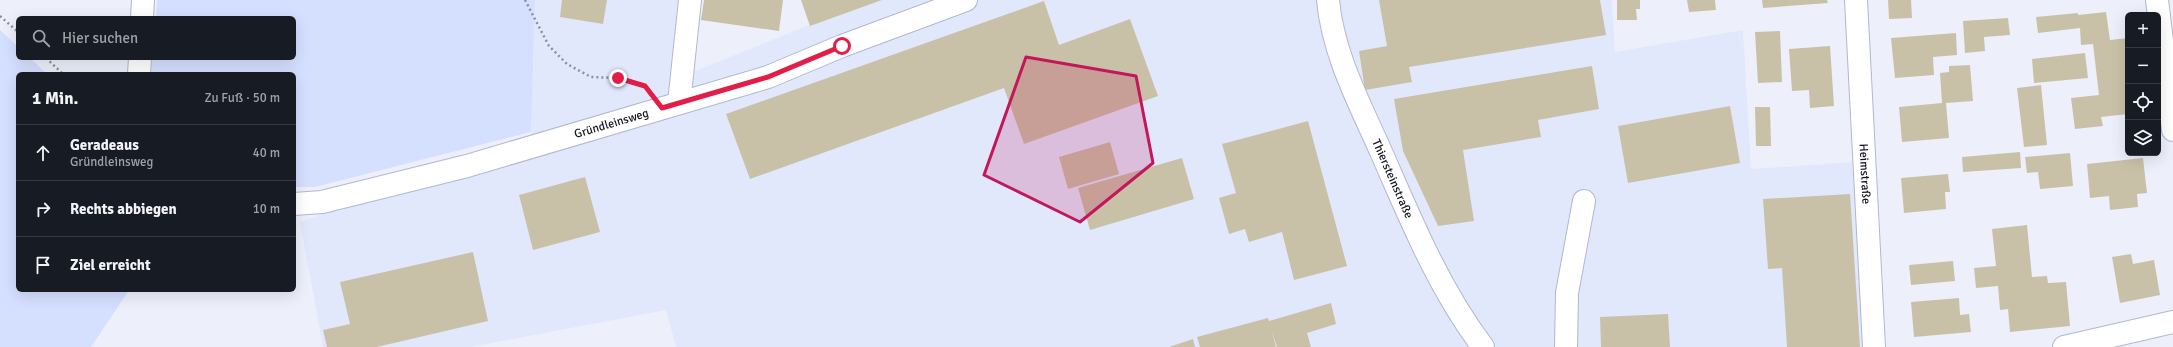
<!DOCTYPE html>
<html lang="de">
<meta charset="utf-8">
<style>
body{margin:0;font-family:Signika,sans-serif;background:#242831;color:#f1f3f6}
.controls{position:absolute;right:12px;top:12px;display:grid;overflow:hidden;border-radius:6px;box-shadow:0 4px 16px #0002}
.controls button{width:36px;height:36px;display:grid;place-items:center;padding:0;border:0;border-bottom:1px solid #363941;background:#171b24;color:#f1f3f6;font:20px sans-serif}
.stop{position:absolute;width:12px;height:12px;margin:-9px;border:3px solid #e11d48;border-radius:50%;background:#fff}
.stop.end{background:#e11d48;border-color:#fff;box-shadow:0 1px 4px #0008}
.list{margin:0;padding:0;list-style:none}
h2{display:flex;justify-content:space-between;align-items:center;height:52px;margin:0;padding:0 16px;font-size:17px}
h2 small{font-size:13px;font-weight:400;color:#9ea1a6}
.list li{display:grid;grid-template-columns:26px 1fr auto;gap:12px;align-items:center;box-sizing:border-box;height:56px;padding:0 16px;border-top:1px solid #363941}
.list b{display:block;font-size:15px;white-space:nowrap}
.list p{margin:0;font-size:13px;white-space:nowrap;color:#9ea1a6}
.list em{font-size:13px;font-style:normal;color:#9ea1a6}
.icon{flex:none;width:22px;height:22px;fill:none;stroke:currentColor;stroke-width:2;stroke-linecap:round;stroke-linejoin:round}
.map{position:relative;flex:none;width:2173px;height:347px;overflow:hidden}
.search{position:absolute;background:#171b24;box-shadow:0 4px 16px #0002;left:16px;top:16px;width:280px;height:44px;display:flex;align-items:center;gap:10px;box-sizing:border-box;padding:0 14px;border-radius:6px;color:#9ea1a6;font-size:15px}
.panel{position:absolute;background:#171b24;box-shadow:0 4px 16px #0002;left:16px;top:72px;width:280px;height:220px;border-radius:6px}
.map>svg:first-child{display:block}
.built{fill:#e2e8fc}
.green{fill:#d5dfff}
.building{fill:#c9c1a7}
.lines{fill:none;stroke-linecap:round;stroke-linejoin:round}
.minor-casing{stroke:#b0b7d0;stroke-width:24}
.path{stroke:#8d909a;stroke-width:2.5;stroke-dasharray:2 3;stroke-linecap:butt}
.minor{stroke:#fff;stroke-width:22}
.route{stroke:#e11d48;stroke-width:5}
.marked{fill:#c2185b;fill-opacity:0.2;stroke:#c2185b;stroke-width:3;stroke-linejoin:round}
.labels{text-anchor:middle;stroke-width:3;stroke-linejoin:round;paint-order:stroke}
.street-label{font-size:12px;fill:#14161f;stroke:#edf0fb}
</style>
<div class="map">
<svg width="2173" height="347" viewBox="0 0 2173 347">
<rect width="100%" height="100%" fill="#edf0fb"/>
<polygon class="built" points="535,0 686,0 678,78 871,0 1612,0 1615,52 1743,30 1751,169 1852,162 1866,347 676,347 666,310 471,347 323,347 300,222 531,140"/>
<g class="green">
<polygon points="157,0 535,0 531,132 315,187 294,187 294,74 151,74 152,58 294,58 294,18 156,18"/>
<polygon points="0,30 18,47 18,58 30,58 47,74 18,74 18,290 129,290 91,347 0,347"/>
</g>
<g class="building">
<polygon points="562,0 607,0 603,24 560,17"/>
<polygon points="704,0 783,0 779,31 701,20"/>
<polygon points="801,0 882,0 810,26"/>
<polygon points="1379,0 1600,0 1606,35 1409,67 1412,82 1365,90 1359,51 1387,46"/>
<polygon points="1617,0 1640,0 1640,9 1636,9 1637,20 1617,20"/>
<polygon points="1687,0 1715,0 1716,10 1689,12"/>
<polygon points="1762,0 1827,0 1828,3 1763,8"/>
<polygon points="1888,0 1911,0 1912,18 1889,19"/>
<polygon points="1044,1 1059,45 1130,19 1158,96 1024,144 1004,88 750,179 726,114"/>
<polygon points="2106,12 2110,40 2128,38 2128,114 2101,117 2103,126 2075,129 2071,98 2099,95 2093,44 2081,45 2080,28 2038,33 2036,17 2078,13 2078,15"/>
<polygon points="2008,18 2010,35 1984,37 1985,51 1965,53 1963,21"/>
<polygon points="1780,31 1782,82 1758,83 1755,32"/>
<polygon points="1956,33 1957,55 1933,57 1934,75 1895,78 1891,38"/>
<polygon points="1830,46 1834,106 1810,108 1809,90 1792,91 1789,49"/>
<polygon points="2085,53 2088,78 2034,83 2032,59"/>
<polygon points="1970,65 1973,101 1946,103 1949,138 1902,142 1899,107 1942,103 1940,73 1949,72 1949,66"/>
<polygon points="1592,66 1599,109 1538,120 1541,137 1463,150 1474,221 1438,226 1403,151 1394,99"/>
<polygon points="2041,85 2047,145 2024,147 2017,88"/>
<polygon points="1730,106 1740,163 1628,183 1618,126"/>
<polygon points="1755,107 1770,107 1771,146 1756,146"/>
<polygon points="1308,121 1347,266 1294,280 1282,232 1249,242 1245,229 1229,234 1219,198 1236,193 1222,144"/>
<polygon points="1110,142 1119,174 1068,189 1059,157"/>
<polygon points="2020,152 2021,168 1963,172 1962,157"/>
<polygon points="2070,153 2073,186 2040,189 2038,172 2027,173 2025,157"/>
<polygon points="1182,158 1194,199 1090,230 1078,188"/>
<polygon points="2143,158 2147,193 2137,194 2138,207 2110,210 2109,196 2090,198 2087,164"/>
<polygon points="1948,174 1950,192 1945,192 1946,209 1904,213 1901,178"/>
<polygon points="585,177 600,232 533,250 519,195"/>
<polygon points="1850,194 1860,347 1787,347 1782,268 1768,269 1763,199"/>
<polygon points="2027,225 2032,277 2047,276 2048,283 2066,282 2070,326 2010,332 2008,309 2000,310 1998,286 1976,288 1974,268 1996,266 1992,229"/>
<polygon points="473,252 488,321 377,347 327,347 323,330 350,324 340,282"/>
<polygon points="2131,254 2133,264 2154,260 2160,295 2120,303 2112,257"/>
<polygon points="1953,261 1955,281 1911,285 1909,265"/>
<polygon points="1959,298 1960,315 1969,314 1971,332 1914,337 1911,302"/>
<polygon points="1331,303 1336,324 1307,333 1311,347 1277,347 1272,332 1276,347 1200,347 1197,337 1268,318 1269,321"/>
<polygon points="1668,314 1670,347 1601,347 1600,317"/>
<polygon points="1193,339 1195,347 1169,347"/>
</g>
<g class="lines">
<g class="minor-casing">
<g id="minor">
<path id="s1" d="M1328 0C1333 55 1360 104 1382 154 1411 220 1439 289 1483 347"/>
<path id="s2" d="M1856 0 1874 347"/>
<polyline points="2157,0 2173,130"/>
<polyline points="142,18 143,0"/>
<polyline points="139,74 140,58"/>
<polyline points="679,103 690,0"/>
<path id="s3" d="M294 204 322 202 467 166 768 77 842 46 966 0"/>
<polyline points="1566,347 1567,293 1584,201"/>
<polyline points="2064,347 2173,322"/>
</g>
</g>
<g class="path">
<polyline points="525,0 549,46 567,64 591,77 618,78 642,85"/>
<polyline points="0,16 18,32"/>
<polyline points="46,58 63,74"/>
</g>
<use href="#minor" class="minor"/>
</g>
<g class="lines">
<polyline class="route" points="618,78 645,86 662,108 768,77 842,46"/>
</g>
<path class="marked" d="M1026 57 1136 76 1153 163 1080 222 984 175Z"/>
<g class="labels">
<g class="street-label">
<text dy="4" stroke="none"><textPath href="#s3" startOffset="328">Gründleinsweg</textPath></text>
<text dy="4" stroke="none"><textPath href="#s2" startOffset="174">Heimstraße</textPath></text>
<text dy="4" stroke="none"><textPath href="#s1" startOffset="191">Thiersteinstraße</textPath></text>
</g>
</g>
</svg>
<div class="controls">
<button>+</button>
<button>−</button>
<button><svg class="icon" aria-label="locate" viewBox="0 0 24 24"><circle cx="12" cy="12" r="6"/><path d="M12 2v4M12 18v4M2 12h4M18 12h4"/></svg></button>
<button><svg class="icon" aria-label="layers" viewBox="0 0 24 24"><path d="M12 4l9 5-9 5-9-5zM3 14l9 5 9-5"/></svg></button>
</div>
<div class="stop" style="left:842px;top:46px"></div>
<div class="stop end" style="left:618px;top:78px"></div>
<div class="search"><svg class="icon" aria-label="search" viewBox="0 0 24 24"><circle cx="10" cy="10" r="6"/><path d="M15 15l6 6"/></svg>Hier suchen</div>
<section class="panel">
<h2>1 Min.<small>Zu Fuß · 50 m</small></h2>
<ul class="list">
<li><svg class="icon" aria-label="ahead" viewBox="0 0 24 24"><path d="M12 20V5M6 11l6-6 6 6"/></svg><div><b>Geradeaus</b><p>Gründleinsweg</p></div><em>40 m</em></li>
<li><svg class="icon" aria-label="right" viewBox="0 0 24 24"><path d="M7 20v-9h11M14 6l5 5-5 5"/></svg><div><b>Rechts abbiegen</b></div><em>10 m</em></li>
<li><svg class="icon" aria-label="arrive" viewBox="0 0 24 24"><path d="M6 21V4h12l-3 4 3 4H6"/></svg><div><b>Ziel erreicht</b></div></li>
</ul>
</section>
</div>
